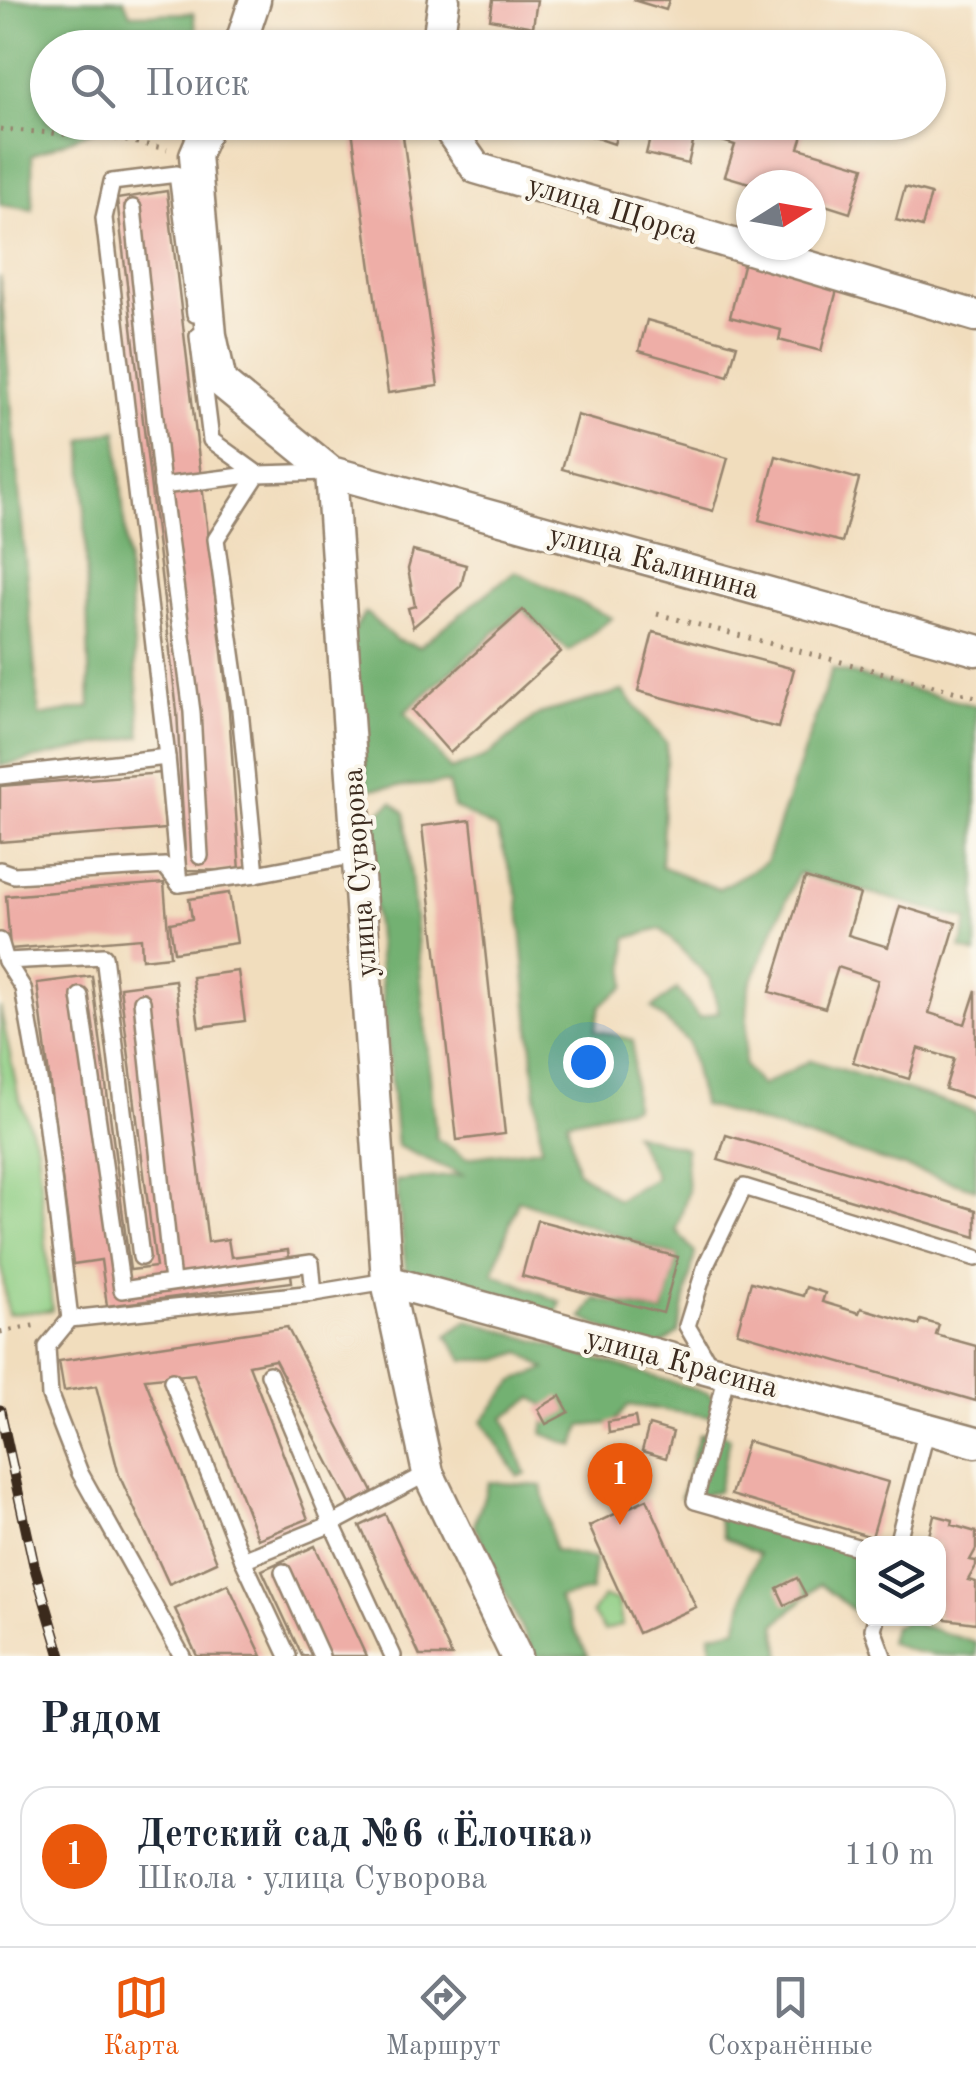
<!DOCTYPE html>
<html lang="ru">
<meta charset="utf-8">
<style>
body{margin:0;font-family:"Old Standard TT",serif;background:#f2f2f3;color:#1f2937}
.controls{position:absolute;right:30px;bottom:30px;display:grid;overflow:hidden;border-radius:20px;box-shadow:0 2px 8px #0004}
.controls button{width:90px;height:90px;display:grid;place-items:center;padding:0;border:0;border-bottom:2px solid #e0e1e3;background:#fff;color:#1f2937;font:50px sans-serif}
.compass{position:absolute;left:736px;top:170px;width:90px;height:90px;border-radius:50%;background:#fff;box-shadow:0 2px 8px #0004;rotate:79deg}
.you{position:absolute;left:588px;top:1062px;width:35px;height:35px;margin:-25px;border:8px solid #fff;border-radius:50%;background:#1a73e8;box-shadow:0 0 0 15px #1a73e833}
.badge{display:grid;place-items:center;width:65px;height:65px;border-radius:50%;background:#ea580c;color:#fff;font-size:32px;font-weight:700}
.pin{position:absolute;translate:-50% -82px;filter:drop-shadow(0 2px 5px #0008)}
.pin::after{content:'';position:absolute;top:52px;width:35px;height:30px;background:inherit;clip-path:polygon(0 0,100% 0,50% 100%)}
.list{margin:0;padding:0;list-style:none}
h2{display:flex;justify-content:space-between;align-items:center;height:130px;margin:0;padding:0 40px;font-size:42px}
h2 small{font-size:32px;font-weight:400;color:#747a83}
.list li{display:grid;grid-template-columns:65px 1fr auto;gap:30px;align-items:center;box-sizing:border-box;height:140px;margin:0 20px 20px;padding:0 20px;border:2px solid #e0e1e3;border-radius:30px}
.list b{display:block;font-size:38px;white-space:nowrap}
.list p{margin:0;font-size:32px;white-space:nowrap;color:#747a83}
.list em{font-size:32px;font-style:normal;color:#747a83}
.icon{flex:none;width:55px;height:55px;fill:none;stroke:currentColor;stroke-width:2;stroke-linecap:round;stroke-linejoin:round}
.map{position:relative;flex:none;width:976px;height:1656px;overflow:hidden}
.search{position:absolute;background:#fff;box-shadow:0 2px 8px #0004;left:30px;right:30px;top:30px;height:110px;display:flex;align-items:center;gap:25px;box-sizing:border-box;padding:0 35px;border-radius:55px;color:#747a83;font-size:38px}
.sheet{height:290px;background:#fff}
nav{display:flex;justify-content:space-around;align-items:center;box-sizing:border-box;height:140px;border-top:2px solid #e0e1e3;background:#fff;font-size:28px;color:#747a83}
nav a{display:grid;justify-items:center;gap:5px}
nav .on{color:#ea580c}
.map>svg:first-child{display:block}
.green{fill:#8fce84;stroke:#657c51;stroke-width:2.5}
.forest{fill:#73b172;stroke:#576e48;stroke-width:2.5}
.building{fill:#eeaea7}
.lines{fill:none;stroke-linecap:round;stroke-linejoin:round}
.service-casing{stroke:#96846e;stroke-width:20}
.minor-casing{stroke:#96846e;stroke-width:35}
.path{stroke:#96846e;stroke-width:5;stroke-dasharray:2.5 8;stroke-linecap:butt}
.service{stroke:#fff;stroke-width:15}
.minor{stroke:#fff;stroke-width:30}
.rail-casing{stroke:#3b2a1e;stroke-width:11}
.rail{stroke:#fbf7ec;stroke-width:8;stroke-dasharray:22;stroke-linecap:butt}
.labels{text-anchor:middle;stroke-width:8;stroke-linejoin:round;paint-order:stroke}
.street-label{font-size:30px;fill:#3b2a1e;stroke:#fbf7ec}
</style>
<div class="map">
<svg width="976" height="1656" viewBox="0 0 976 1656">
<rect width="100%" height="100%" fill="#fbf7ec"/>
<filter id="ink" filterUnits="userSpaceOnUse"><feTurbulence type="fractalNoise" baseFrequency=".01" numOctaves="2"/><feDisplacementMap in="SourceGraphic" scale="20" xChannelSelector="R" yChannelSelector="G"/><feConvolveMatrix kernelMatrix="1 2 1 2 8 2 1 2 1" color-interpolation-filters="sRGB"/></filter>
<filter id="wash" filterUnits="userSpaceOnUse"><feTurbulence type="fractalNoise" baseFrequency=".0048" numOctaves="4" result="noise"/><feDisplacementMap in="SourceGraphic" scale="40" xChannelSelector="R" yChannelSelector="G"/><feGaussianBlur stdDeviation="2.25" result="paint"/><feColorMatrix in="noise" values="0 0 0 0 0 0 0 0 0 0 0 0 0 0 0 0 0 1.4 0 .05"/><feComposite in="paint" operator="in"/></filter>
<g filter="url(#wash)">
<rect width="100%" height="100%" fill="#f1ddbd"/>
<g class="green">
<polygon points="0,1007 18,1094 37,1146 52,1310 8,1314 0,1258"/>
<polygon points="603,1597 618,1601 622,1625 604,1631 592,1613"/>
</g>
<g class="forest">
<polygon points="0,0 124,0 130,14 193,13 200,47 48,48 48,122 111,123 32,155 33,210 0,205"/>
<polygon points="0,276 39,716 90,707 83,440 117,430 141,736 0,766"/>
<polygon points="515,571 612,618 569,651 521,609 405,712 451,770 486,757 539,714 623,691 667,744 661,866 718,889 766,862 832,669 976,706 976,954 961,949 968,920 798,873 749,987 744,1065 761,1086 811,1060 976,1112 976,1189 702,1105 688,1042 652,1008 677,989 699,1018 719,1012 709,978 661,929 627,938 625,987 601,1005 595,1030 633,1040 634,1107 567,1121 577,1170 617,1200 656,1177 633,1133 685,1148 688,1192 676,1230 695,1253 678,1333 652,1352 582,1318 595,1299 663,1313 678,1257 518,1200 493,1273 561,1302 555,1319 406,1271 396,1181 462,1175 397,1146 366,823 392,802 405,813 436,1138 466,1158 541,1148 518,895 497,830 454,807 448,783 368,789 348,641 365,612 396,640 419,647"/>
<polygon points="468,1320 708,1393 721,1407 712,1417 628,1405 614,1423 581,1426 575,1446 543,1434 547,1407 533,1398 504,1417 526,1474 518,1476 482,1421 514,1381 546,1369 521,1352 499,1360 464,1360 447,1336"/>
<polygon points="717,1430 730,1439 718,1491 707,1493 700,1502 681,1497 699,1435"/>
<polygon points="489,1482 542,1486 554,1550 595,1559 591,1591 558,1598 588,1656 534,1656 474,1525"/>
<polygon points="715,1508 737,1508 768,1533 863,1551 864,1619 820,1584 776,1624 781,1656 711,1656 710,1634 737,1628 750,1573 759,1554 724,1537"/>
<path d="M907 1621 976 1643V1656C948 1656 913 1656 889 1642L893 1627Z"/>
</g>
<g id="blocks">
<g class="building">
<polygon points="493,0 537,0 533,27 490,19"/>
<polygon points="633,0 669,0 666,10"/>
<polygon points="351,122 401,122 438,386 388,393"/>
<polygon points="473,122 508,122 504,133"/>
<polygon points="576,122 621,122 614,144 573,130"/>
<polygon points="654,122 697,126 688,164 646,154"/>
<polygon points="724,122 770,122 804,132 799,148 864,167 850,213 822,204 819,215 811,213 811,185 756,185 725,176 735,145 719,140"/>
<polygon points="905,187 931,194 922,227 896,220"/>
<polygon points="167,191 229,711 240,871 186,870 177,711 117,199"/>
<polygon points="745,257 839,282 821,351 779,340 781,330 730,317"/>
<polygon points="647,320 737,345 728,376 639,351"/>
<polygon points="577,415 728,458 713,511 562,469"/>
<polygon points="776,456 859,479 842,542 759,520"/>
<polygon points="413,551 466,565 461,586 413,627 408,608 415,606 408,569"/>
<polygon points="523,610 561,652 450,753 412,710"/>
<polygon points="653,632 794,669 778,728 638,691"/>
<polygon points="161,773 165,829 0,842 0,786"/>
<polygon points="471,820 505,1134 457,1140 422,826"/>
<polygon points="805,878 860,894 848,935 888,947 900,906 956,923 929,1013 965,1024 976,990 976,1099 945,1089 954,1059 918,1048 909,1079 853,1062 878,980 838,967 825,1008 770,992"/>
<polygon points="164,883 170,956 142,959 141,938 10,949 6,896"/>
<polygon points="229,893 237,943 174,952 170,923 192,919 189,899"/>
<polygon points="238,971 245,1021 199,1027 192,977"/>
<polygon points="92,976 130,1270 156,1267 120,987 175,980 208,1242 228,1239 231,1257 288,1250 292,1282 107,1306 101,1260 73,1264 37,983"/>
<polygon points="726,1135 976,1210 976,1237 718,1160"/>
<polygon points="537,1220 678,1257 663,1313 522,1276"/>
<polygon points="751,1282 803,1296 806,1287 825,1293 822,1302 859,1313 861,1308 919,1325 921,1320 939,1325 936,1335 976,1346 976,1401 737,1332"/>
<polygon points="287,1327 373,1492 350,1504 275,1360 249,1365 308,1519 258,1539 194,1374 145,1379 217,1562 169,1584 119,1475 96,1386 64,1391 59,1361"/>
<polygon points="560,1396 569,1412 546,1424 538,1409"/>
<polygon points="635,1417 637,1428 609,1433 608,1422"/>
<polygon points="649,1425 673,1432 666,1458 642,1451"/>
<polygon points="747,1441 888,1482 872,1537 731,1495"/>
<polygon points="647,1499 696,1607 638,1633 589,1526"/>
<polygon points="385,1514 452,1656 420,1656 360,1526"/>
<polygon points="934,1515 953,1520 952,1525 976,1532 976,1549 970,1560 976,1561 976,1566 968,1580 976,1582 976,1623 938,1618 938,1544 927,1544"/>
<polygon points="315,1546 366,1656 302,1656 262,1570"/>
<polygon points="797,1578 806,1595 785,1605 777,1588"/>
<polygon points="228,1584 262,1656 197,1656 175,1609"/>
</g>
</g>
</g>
<g filter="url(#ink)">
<use href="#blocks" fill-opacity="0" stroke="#96846e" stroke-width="2.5"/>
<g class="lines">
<g class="service-casing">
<g id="service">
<polyline points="133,208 162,486 192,712 200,856"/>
<polyline points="198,336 211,440 258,474 216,539 240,710 256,874 357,855"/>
<polyline points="162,486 258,474 327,472"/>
<polyline points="0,776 167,757"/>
<polyline points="0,870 14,875 165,866 179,884 256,874"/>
<polyline points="179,884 167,757 104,218 112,182 177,174 195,314"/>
<polyline points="0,941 6,961"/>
<polyline points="80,996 122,1290 311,1263 314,1293"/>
<polyline points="142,1001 172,1282"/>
<polyline points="70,1319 46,1120 23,988 6,961 104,956 141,1257"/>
<polyline points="711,1367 687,1326 706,1265 744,1187 976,1258"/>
<polyline points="269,1374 332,1524 393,1656"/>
<polyline points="727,1374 695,1501 864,1549"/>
<polyline points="172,1381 243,1560 288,1656"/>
<polyline points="897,1544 927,1429"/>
<polyline points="243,1560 332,1524 428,1473"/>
<polyline points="283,1572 321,1656"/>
<polyline points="876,1618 873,1629 883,1656"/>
<polyline points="182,1656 80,1473 50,1396 47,1347 70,1319 314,1293 387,1281"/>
</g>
</g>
<g class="minor-casing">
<g id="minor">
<polyline points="239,48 255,0"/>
<polyline points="437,48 444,0"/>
<polyline points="209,122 195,155 211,335 221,382 331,472 976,650"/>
<polyline points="444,122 476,168 976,316"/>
<polyline points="331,472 387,1281 428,1473 516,1656"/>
<polyline points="387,1281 976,1442"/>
</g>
</g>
<g class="path">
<polyline points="0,129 113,138 167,149"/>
<polyline points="657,614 976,697"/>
<polyline points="0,1332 38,1325"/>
</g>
<use href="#service" class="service"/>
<use href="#minor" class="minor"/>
<g class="rail-casing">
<polyline id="rail" points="0,1410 34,1565 61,1656"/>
</g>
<use href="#rail" class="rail"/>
</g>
</g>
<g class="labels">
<g class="street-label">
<text transform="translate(613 209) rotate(17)" y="10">улица Щорса</text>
<text transform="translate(654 561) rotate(15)" y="10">улица Калинина</text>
<text transform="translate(359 873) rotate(-94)" y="10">улица Суворова</text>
<text transform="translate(682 1362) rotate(15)" y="10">улица Красина</text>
</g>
</g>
</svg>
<div class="controls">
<button><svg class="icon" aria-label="layers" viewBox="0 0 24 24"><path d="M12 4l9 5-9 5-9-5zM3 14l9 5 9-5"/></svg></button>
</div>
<svg class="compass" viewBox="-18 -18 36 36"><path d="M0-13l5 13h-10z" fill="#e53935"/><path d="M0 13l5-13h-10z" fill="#747a83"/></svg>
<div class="you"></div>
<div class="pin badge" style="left:620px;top:1525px">1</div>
<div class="search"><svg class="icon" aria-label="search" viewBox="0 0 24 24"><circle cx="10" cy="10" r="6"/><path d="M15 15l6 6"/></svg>Поиск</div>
</div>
<section class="sheet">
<h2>Рядом<small></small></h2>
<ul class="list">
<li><span class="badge">1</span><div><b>Детский сад №6 «Ёлочка»</b><p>Школа · улица Суворова</p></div><em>110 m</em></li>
</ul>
</section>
<nav>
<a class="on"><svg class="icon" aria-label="map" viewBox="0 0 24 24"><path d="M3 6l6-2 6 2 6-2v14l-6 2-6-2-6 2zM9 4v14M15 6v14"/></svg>Карта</a>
<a><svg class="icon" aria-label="directions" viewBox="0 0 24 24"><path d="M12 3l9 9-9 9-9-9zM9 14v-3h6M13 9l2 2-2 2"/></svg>Маршрут</a>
<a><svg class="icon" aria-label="saved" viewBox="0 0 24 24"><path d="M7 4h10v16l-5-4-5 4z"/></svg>Сохранённые</a>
</nav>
